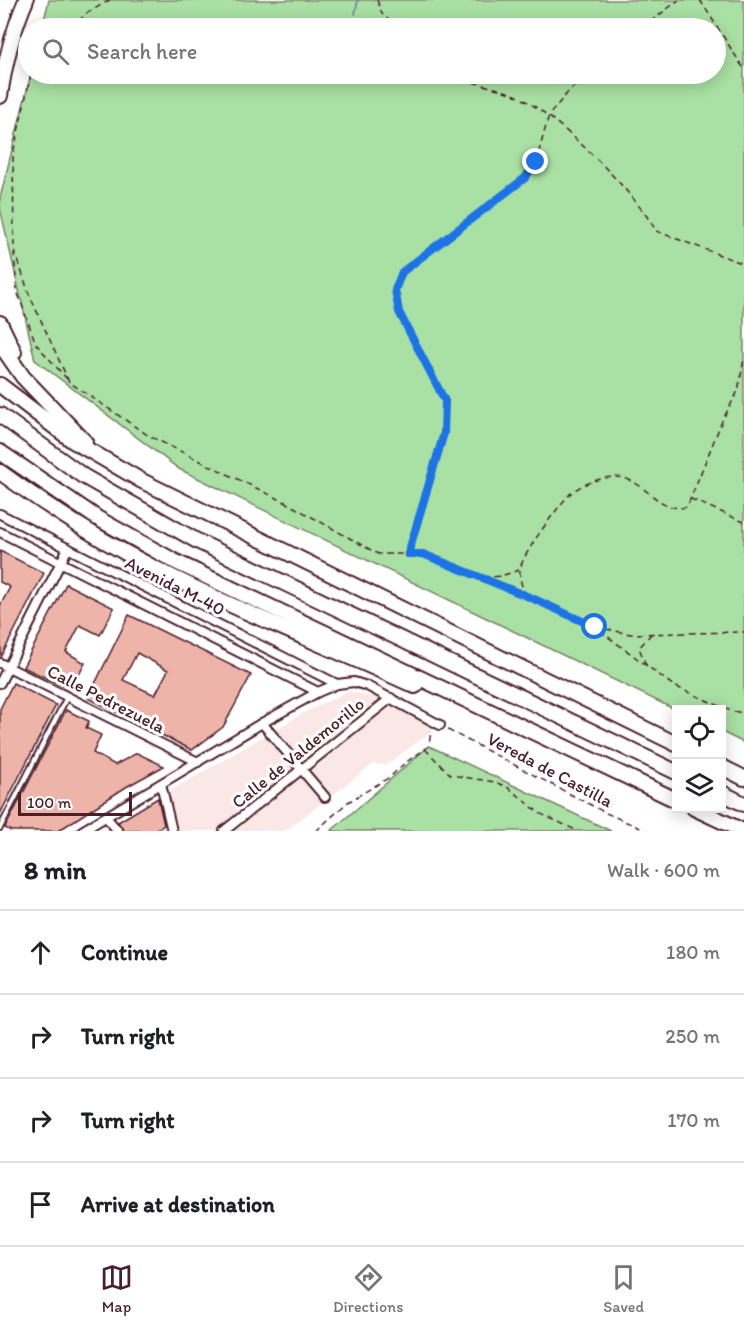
<!DOCTYPE html>
<meta charset="utf-8">
<style>
body{margin:0;font-family:Itim,sans-serif;background:#f2f2f2;color:#202124}
.controls{position:absolute;right:18px;bottom:18px;display:grid;overflow:hidden;border-radius:0px;box-shadow:0 3px 15px #0003}
.controls button{width:54px;height:54px;display:grid;place-items:center;padding:0;border:0;border-bottom:2px solid #e0e0e0;background:#fff;color:#202124;font:30px sans-serif}
.scale{position:absolute;left:18px;bottom:15px;width:114px;box-sizing:border-box;padding-left:6px;border:3px solid #4a1f2b;border-top:0;font-size:16px;line-height:21px;white-space:nowrap;color:#4a1f2b;-webkit-text-stroke:4px #fff;paint-order:stroke}
.stop{position:absolute;width:18px;height:18px;margin:-14px;border:4px solid #1a73e8;border-radius:50%;background:#fff}
.stop.end{background:#1a73e8;border-color:#fff;box-shadow:0 2px 6px #0008}
.list{margin:0;padding:0;list-style:none}
h2{display:flex;justify-content:space-between;align-items:center;height:78px;margin:0;padding:0 24px;font-size:26px}
h2 small{font-size:20px;font-weight:400;color:#757577}
.list li{display:grid;grid-template-columns:39px 1fr auto;gap:18px;align-items:center;box-sizing:border-box;height:84px;padding:0 24px;border-top:2px solid #e0e0e0}
.list b{display:block;font-size:22px;white-space:nowrap}
.list em{font-size:20px;font-style:normal;color:#757577}
.icon{flex:none;width:33px;height:33px;fill:none;stroke:currentColor;stroke-width:2;stroke-linecap:round;stroke-linejoin:round}
.map{position:relative;flex:none;width:744px;height:831px;overflow:hidden}
.search{position:absolute;background:#fff;box-shadow:0 3px 15px #0003;left:18px;right:18px;top:18px;height:66px;display:flex;align-items:center;gap:15px;box-sizing:border-box;padding:0 21px;border-radius:33px;color:#757577;font-size:22px}
.sheet{height:414px;background:#fff}
nav{display:flex;justify-content:space-around;align-items:center;box-sizing:border-box;height:84px;border-top:2px solid #e0e0e0;background:#fff;font-size:16px;color:#757577}
nav a{display:grid;justify-items:center;gap:3px}
nav .on{color:#4a1f2b}
.map>svg:first-child{display:block}
.built{fill:#fae8e6}
.green{fill:#a9e0a3;stroke:#7a8067;stroke-width:1.5}
.lines{fill:none;stroke-linecap:round;stroke-linejoin:round}
.stream{stroke:#788fa7;stroke-width:2}
.building{fill:#eeb4aa;stroke:#4a1f2b;stroke-width:1.5;fill-rule:evenodd}
.lane-casing{stroke:#4a1f2b;stroke-width:8}
.street-casing{stroke:#4a1f2b;stroke-width:12}
.highway-casing{stroke:#4a1f2b;stroke-width:18}
.path{stroke:#4a1f2b;stroke-width:1.5;stroke-dasharray:6 4.5;stroke-linecap:butt}
.lane{stroke:#fff;stroke-width:4}
.street{stroke:#fff;stroke-width:8}
.highway{stroke:#fff;stroke-width:14}
.route{stroke:#1a73e8;stroke-width:8}
.labels{text-anchor:middle;stroke-width:6;stroke-linejoin:round;paint-order:stroke}
.street-label{font-size:18px;fill:#4a1f2b;stroke:#fff}
</style>
<div class="map">
<svg width="744" height="831" viewBox="0 0 744 831">
<rect width="100%" height="100%" fill="#fff"/>
<filter id="ink" filterUnits="userSpaceOnUse"><feTurbulence type="fractalNoise" baseFrequency=".0167" numOctaves="2"/><feDisplacementMap in="SourceGraphic" scale="12" xChannelSelector="R" yChannelSelector="G"/><feConvolveMatrix kernelMatrix="1 2 1 2 8 2 1 2 1" color-interpolation-filters="sRGB"/></filter>
<g filter="url(#ink)">
<polygon class="built" points="348,691 390,701 431,724 430,733 386,765 373,764 285,831 102,831 307,711"/>
<g class="green">
<polygon points="49,0 744,0 744,743 722,732 722,710 676,710 179,469 35,360 0,208 0,198 31,74 716,74 716,28 42,28"/>
<polygon points="429,746 611,831 331,831"/>
</g>
<g class="lines">
<polyline class="stream" points="355,14 358,0"/>
</g>
<g class="building">
<polygon points="0,551 44,573 1,657 0,606 10,587 0,582"/>
<polygon points="66,584 114,608 100,635 80,625 66,652 85,663 71,690 23,667"/>
<path d="M129 615 251 675 223 727 192 750 88 698ZM137 653 168 670 155 695 123 680Z"/>
<polygon points="13,683 56,705 0,814 0,709"/>
<polygon points="66,710 89,721 86,728 101,735 93,753 115,765 137,753 164,766 126,787 58,831 11,831 5,828"/>
<polygon points="158,798 164,825 155,831 124,831 118,822"/>
</g>
<g class="lines">
<g class="lane-casing">
<polyline id="lane" points="0,828 67,697"/>
</g>
<g class="street-casing">
<g id="street">
<polyline points="0,514 337,684"/>
<polyline points="0,532 318,692"/>
<polyline points="0,663 198,762"/>
<polyline points="0,683 68,548"/>
<polyline points="262,723 325,797"/>
<polyline points="161,784 172,831"/>
<polyline points="106,817 118,831"/>
<polyline points="82,831 262,723 318,692 337,684 354,682 367,686 440,725"/>
<polyline points="224,831 391,698"/>
</g>
</g>
<g class="highway-casing">
<g id="highway">
<path d="M0 96C5 62 12 32 26 0"/>
<polyline points="0,323 14,352"/>
<polyline points="0,344 23,377 85,442"/>
<polyline points="0,385 73,441 142,481 676,744"/>
<polyline points="0,415 83,476 197,541 676,772"/>
<polyline points="0,452 97,518 176,562 676,800"/>
<path d="M0 472C40 501 82 529 126 553 219 604 319 642 415 686"/>
<polyline points="722,767 744,778"/>
<polyline points="722,793 744,804"/>
<polyline points="694,808 743,831"/>
</g>
</g>
<g class="path">
<polyline points="377,0 382,14 399,28"/>
<polyline points="700,0 744,69"/>
<polyline points="71,28 87,13 110,0"/>
<polyline points="642,28 679,0"/>
<polyline points="31,74 13,154 14,248 29,294 69,382 149,436 285,502 378,554 423,554 534,599 595,627 674,686 731,711 744,713"/>
<path d="M454 74C473 85 495 86 515 95 555 113 635 192 656 231L744 264"/>
<polyline points="14,252 17,291 36,344 67,379"/>
<polyline points="691,499 744,522"/>
<polyline points="408,553 444,433 445,401 399,312 395,290 402,272 431,251 482,209 525,178 536,162 549,115 569,91 589,74"/>
<polyline points="483,578 501,576 519,570"/>
<path d="M526 596C522 588 519 578 520 569 523 553 559 505 571 493 582 484 599 478 613 477 643 475 657 514 687 507L722 421 738 391 744 359"/>
<polyline points="596,627 630,634 744,632"/>
<polyline points="646,665 639,648 651,634"/>
<polyline points="448,730 606,813 647,831"/>
<polyline points="425,749 451,775 495,782 507,787 523,799 539,813 578,831"/>
<polyline points="316,831 348,802 390,777 405,763 429,746 431,730"/>
</g>
<use href="#lane" class="lane"/>
<use href="#street" class="street"/>
<use href="#highway" class="highway"/>
</g>
</g>
<g class="lines" filter="url(#ink)">
<polyline class="route" points="536,162 525,178 402,272 395,290 399,312 445,401 444,433 408,554 423,554 534,599 595,627"/>
</g>
<g class="labels">
<g class="street-label">
<text transform="translate(175 586) rotate(27)" y="6">Avenida M-40</text>
<text transform="translate(106 699) rotate(27)" y="6">Calle Pedrezuela</text>
<text transform="translate(298 753) rotate(-39)" y="6">Calle de Valdemorillo</text>
<text transform="translate(550 770) rotate(28)" y="6">Vereda de Castilla</text>
</g>
</g>
</svg>
<div class="controls">
<button><svg class="icon" aria-label="locate" viewBox="0 0 24 24"><circle cx="12" cy="12" r="6"/><path d="M12 2v4M12 18v4M2 12h4M18 12h4"/></svg></button>
<button><svg class="icon" aria-label="layers" viewBox="0 0 24 24"><path d="M12 4l9 5-9 5-9-5zM3 14l9 5 9-5"/></svg></button>
</div>
<div class="scale">100 m</div>
<div class="stop" style="left:595px;top:627px"></div>
<div class="stop end" style="left:536px;top:162px"></div>
<div class="search"><svg class="icon" aria-label="search" viewBox="0 0 24 24"><circle cx="10" cy="10" r="6"/><path d="M15 15l6 6"/></svg>Search here</div>
</div>
<section class="sheet">
<h2>8 min<small>Walk · 600 m</small></h2>
<ul class="list">
<li><svg class="icon" aria-label="ahead" viewBox="0 0 24 24"><path d="M12 20V5M6 11l6-6 6 6"/></svg><div><b>Continue</b></div><em>180 m</em></li>
<li><svg class="icon" aria-label="right" viewBox="0 0 24 24"><path d="M7 20v-9h11M14 6l5 5-5 5"/></svg><div><b>Turn right</b></div><em>250 m</em></li>
<li><svg class="icon" aria-label="right" viewBox="0 0 24 24"><path d="M7 20v-9h11M14 6l5 5-5 5"/></svg><div><b>Turn right</b></div><em>170 m</em></li>
<li><svg class="icon" aria-label="arrive" viewBox="0 0 24 24"><path d="M6 21V4h12l-3 4 3 4H6"/></svg><div><b>Arrive at destination</b></div></li>
</ul>
</section>
<nav>
<a class="on"><svg class="icon" aria-label="map" viewBox="0 0 24 24"><path d="M3 6l6-2 6 2 6-2v14l-6 2-6-2-6 2zM9 4v14M15 6v14"/></svg>Map</a>
<a><svg class="icon" aria-label="directions" viewBox="0 0 24 24"><path d="M12 3l9 9-9 9-9-9zM9 14v-3h6M13 9l2 2-2 2"/></svg>Directions</a>
<a><svg class="icon" aria-label="saved" viewBox="0 0 24 24"><path d="M7 4h10v16l-5-4-5 4z"/></svg>Saved</a>
</nav>
